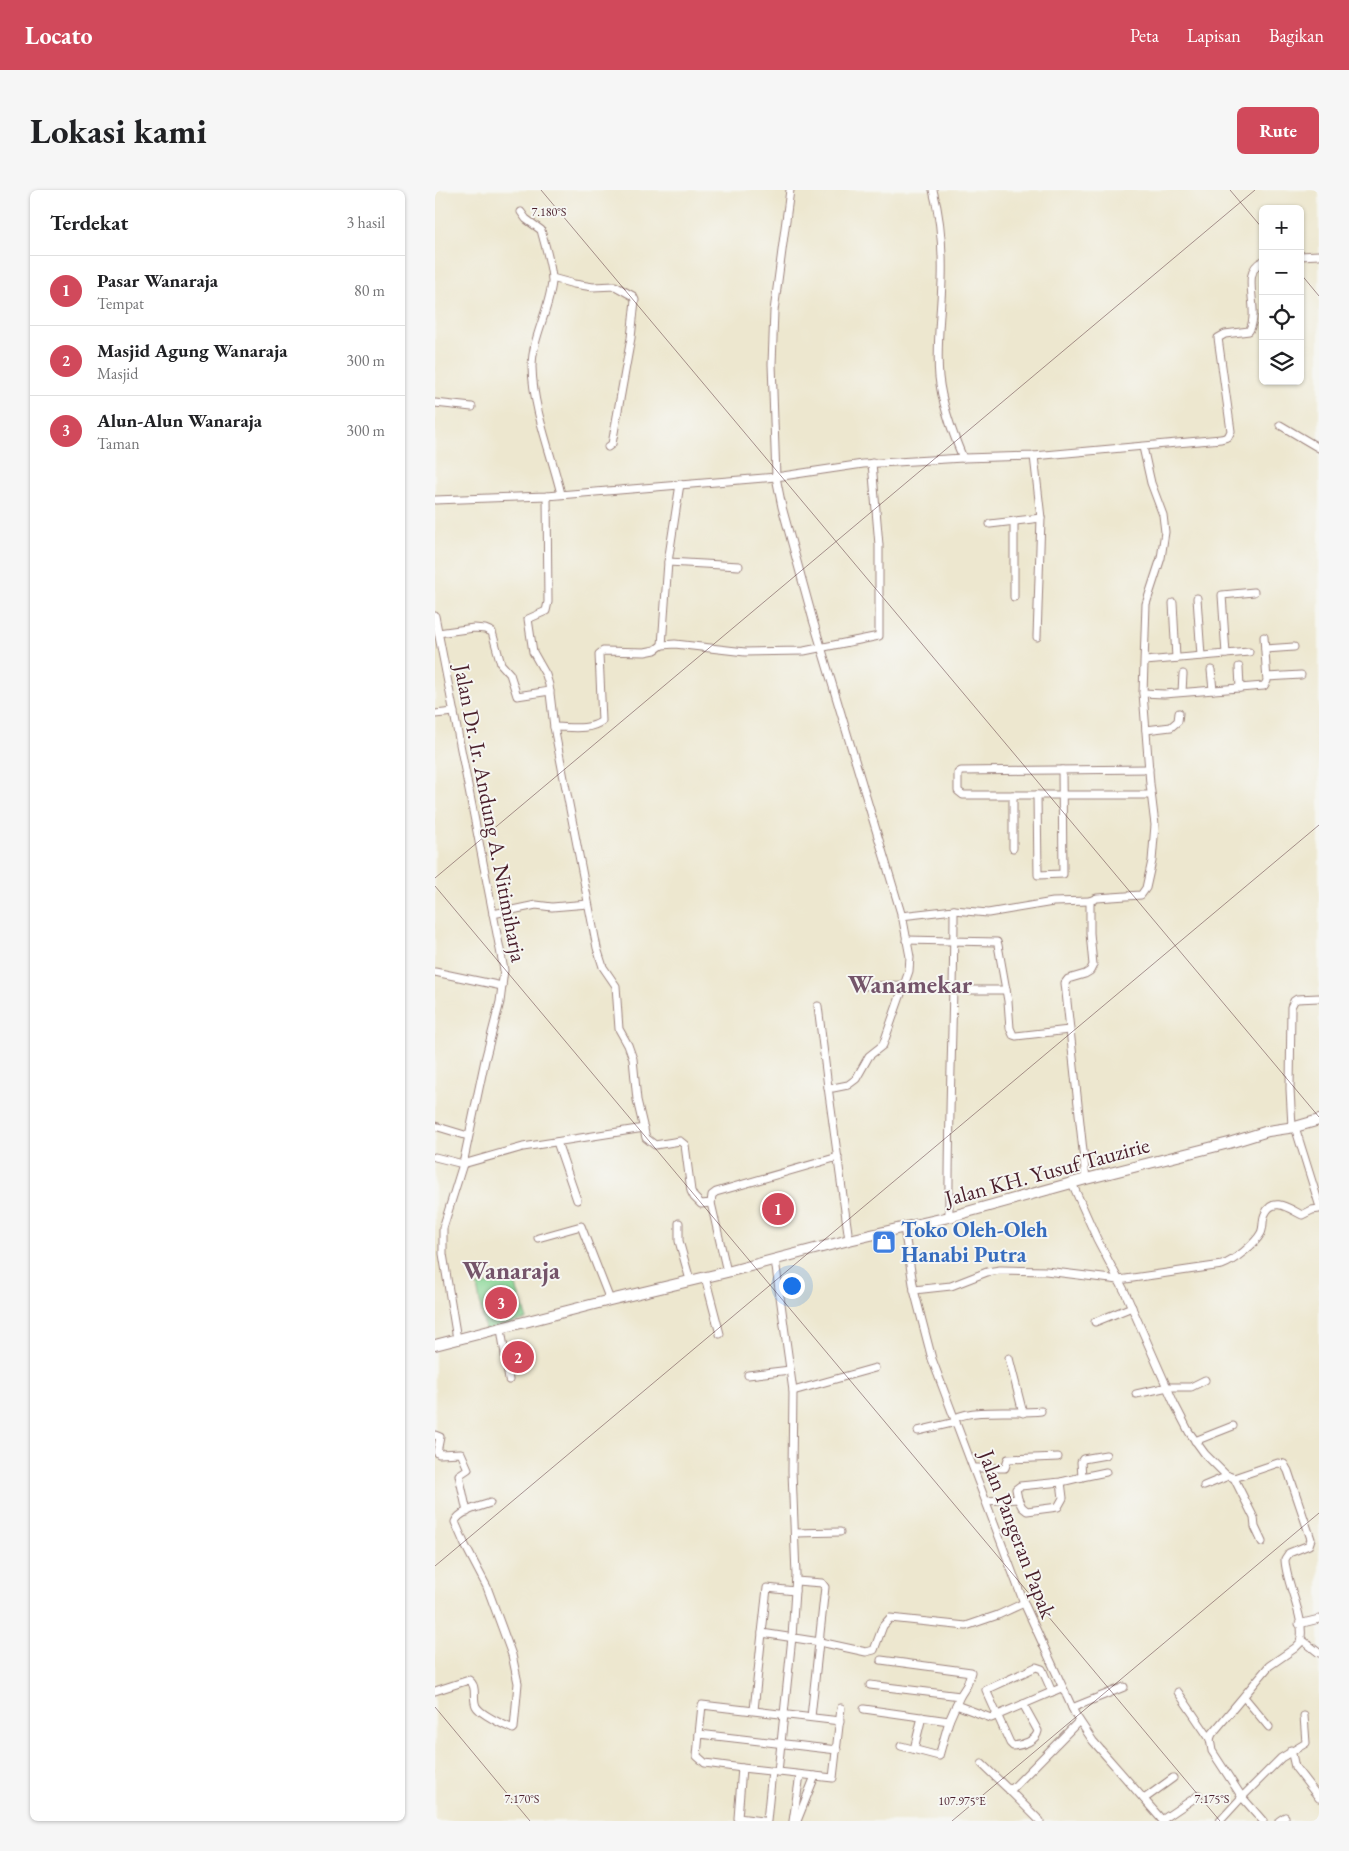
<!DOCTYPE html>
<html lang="id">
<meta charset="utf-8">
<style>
body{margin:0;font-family:"EB Garamond",serif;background:#f6f6f6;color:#202124}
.controls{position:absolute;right:15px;top:15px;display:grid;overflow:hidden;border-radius:8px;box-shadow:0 1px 4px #0004}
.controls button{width:45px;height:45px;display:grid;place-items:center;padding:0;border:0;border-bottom:1px solid #e0e0e0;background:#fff;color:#202124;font:25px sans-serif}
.you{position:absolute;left:356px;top:1095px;width:18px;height:18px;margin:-12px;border:4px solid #fff;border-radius:50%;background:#1a73e8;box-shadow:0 0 0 8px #1a73e833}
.badge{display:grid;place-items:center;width:32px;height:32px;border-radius:50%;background:#d1495b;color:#fff;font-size:16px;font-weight:700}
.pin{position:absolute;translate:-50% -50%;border:2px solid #fff;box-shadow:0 1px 5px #0006}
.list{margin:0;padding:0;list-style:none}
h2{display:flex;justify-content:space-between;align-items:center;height:65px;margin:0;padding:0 20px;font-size:21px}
h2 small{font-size:16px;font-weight:400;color:#757577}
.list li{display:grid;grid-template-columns:32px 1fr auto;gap:15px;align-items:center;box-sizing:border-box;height:70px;padding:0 20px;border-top:1px solid #e0e0e0}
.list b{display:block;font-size:19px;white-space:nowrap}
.list p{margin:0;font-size:16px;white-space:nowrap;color:#757577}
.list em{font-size:16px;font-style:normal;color:#757577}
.icon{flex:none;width:28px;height:28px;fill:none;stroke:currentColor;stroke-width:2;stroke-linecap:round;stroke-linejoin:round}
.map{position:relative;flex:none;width:884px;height:1631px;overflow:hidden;border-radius:8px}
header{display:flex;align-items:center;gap:30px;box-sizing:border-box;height:70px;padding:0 25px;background:#d1495b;color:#fff}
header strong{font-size:24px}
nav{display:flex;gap:28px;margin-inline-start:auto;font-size:18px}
.intro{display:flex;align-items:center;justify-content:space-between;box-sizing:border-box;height:120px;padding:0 30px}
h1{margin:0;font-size:35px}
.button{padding:12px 22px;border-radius:8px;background:#d1495b;color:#fff;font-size:18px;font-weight:700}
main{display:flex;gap:30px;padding:0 30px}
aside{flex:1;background:#fff;border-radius:8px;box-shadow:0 1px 4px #0004}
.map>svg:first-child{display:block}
.green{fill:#89d796;stroke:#6a7b60}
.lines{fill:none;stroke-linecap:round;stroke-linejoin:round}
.minor-casing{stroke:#9c837d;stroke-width:9}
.secondary-casing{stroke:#9c837d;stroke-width:12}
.minor{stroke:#fff;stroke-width:7}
.secondary{stroke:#fff;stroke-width:10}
.ticks{fill:none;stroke:#4a1f2b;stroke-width:1;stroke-opacity:0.45}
.labels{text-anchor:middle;stroke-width:4;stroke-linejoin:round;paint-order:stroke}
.street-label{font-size:22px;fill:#4a1f2b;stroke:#f6f6f2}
.shop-label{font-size:22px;font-weight:bold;fill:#366cbe;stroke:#f6f6f2;text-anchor:start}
.quarter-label{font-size:25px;font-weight:bold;fill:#74546a;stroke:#f6f6f2}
.ticks-label{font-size:12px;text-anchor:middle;fill:#4a1f2b;stroke:#f6f6f2;stroke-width:4;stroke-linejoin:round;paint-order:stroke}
</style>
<header>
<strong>Locato</strong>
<nav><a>Peta</a><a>Lapisan</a><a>Bagikan</a></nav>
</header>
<div class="intro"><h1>Lokasi kami</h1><a class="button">Rute</a></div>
<main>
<aside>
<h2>Terdekat<small>3 hasil</small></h2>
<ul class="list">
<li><span class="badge">1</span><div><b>Pasar Wanaraja</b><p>Tempat</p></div><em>80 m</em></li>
<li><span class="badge">2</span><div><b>Masjid Agung Wanaraja</b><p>Masjid</p></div><em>300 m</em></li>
<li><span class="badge">3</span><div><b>Alun-Alun Wanaraja</b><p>Taman</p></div><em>300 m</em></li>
</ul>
</aside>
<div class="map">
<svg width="884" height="1631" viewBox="0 0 884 1631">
<rect width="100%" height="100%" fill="#f6f6f2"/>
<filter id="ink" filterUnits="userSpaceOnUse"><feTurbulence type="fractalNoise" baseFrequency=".02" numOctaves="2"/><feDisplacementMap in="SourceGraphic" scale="10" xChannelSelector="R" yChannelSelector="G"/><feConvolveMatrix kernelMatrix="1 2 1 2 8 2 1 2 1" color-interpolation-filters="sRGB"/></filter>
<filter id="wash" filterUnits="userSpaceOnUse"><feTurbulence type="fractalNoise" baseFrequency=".0096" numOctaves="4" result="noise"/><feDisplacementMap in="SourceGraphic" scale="20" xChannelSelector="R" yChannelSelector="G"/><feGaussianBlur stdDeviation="1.12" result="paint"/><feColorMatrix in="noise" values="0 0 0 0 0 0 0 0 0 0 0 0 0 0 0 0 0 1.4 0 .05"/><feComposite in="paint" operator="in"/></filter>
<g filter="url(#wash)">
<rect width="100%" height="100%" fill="#ede7cf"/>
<polygon class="green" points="79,1090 92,1129 50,1140 42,1096"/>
</g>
<g filter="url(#ink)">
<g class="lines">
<g class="minor-casing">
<g id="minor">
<polyline points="355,0 339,121 337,174 341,287 347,317 378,430 468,730 475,767 474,781 448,855 434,866 421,889 413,895 398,898 393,897 414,1050"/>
<path d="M498 0C506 30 508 60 507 91 506 123 501 155 504 187 507 215 517 242 528 268"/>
<path d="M86 22 91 29 106 40C109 52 118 80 117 92 114 121 97 148 97 177 98 220 116 262 126 304"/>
<polyline points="865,66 884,65"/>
<polyline points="117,88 139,94 158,97 180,96 198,106 200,110 196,148 177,254 173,257"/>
<polyline points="0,213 37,217"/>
<polyline points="845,235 884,258"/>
<polyline points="599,266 606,328 602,447"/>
<polyline points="112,306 113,412 111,421 93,429 98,462 111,485 114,495 119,537 162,758 168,777 181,796 184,839 193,855 198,869 202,910 211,948 220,955 245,951 250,955 256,1001 259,1007 266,1014 276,1013 277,1005 281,1002 403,967"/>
<path d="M0 310 112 306 341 287 428 274 528 268 599 266 786 249 793 247 796 241 783 148 790 144 814 141C827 120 803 82 828 71"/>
<polyline points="555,334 606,328"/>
<polyline points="233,372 304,376"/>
<polyline points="579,407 579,331"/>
<polyline points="762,408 766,466"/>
<polyline points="738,413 741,468"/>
<polyline points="0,426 69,780 65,812 50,870 28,974 8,1038 8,1064 22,1149"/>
<polyline points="3,443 39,438 50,439 57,442 66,474 75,484 82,506 115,501"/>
<polyline points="227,455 233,372 245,294"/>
<polyline points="830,459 859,457"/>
<polyline points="791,464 787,405 819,402"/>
<polyline points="710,471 814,462"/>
<polyline points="804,477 805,498"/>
<polyline points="776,480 778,500"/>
<polyline points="832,487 866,485"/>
<polyline points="747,502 748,484"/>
<polyline points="708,503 729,504 829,496 832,491 829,447"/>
<polyline points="0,524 19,522"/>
<path d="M119 537C134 537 154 541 167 531L164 464 168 461 210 462 220 460 227 455 240 454 310 462 369 461 444 446V355L437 273"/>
<polyline points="711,540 736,537 743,531 744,523"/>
<polyline points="714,579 526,581 523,583 523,601 528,605 716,605"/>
<polyline points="578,605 578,658"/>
<polyline points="602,605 603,685 628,684 627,580"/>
<polyline points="58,724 101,715 117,717 153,714"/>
<polyline points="466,726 519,720 553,723 618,712 655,711"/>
<polyline points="471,750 562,752 563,755 573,811 575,838 578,845 581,846 634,840"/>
<polyline points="0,782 67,796"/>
<polyline points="425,796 469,795"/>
<polyline points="518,800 571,800"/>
<polyline points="383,816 393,897"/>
<polyline points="0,936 33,946"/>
<polyline points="857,937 855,899 856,817 859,811 862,809 884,808"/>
<polyline points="860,937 884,1014"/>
<polyline points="122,952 142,1010"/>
<polyline points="0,967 28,974 88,957 209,938"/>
<polyline points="651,989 630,793 633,789 650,784 655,781 658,775 655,743 655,711 662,708 706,705 711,698 717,671 720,635 715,594 708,503 711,414 726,368 730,342 728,325 716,293 708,257"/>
<path d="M637 993 662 1049 690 1102 739 1213 754 1242 770 1264 791 1285 799 1288 843 1273 849 1274 853 1281 876 1349 874 1355 854 1363 850 1369C850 1393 872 1429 865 1453L860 1458 834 1476 777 1544 775 1549"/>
<polyline points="276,1013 292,1082"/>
<path d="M514 1027C513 924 519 822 519 720"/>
<polyline points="244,1033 244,1051 255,1090"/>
<polyline points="469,1038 479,1100 497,1169 589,1413 640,1524 658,1551 728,1631"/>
<polyline points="103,1048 146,1036 175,1110"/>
<polyline points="340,1070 358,1201 357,1281 361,1385 357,1447 343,1582"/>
<polyline points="270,1087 285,1144"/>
<path d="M479 1100 516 1096 552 1082 565 1080 611 1081 684 1090 787 1075C799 1071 820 1054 826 1043 829 1037 827 1029 830 1024 838 1005 856 1020 867 1025L877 1020 884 1019"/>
<polyline points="660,1132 697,1117"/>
<polyline points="66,1139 74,1190"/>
<polyline points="574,1168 588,1223"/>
<polyline points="313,1185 355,1180"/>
<polyline points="358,1201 440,1178"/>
<polyline points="701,1204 733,1197 756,1197 770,1190"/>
<path d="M520 1228C542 1218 580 1224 606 1221"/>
<polyline points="483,1241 521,1232"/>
<polyline points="0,1245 5,1247 2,1262 4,1264 26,1263 33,1279 24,1285 32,1322"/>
<polyline points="760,1251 798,1236"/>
<polyline points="539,1278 570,1278 573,1269 623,1267"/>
<polyline points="647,1287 671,1282"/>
<polyline points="799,1288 819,1328 820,1337 827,1352"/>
<polyline points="769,1296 793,1286"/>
<polyline points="583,1309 587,1317 592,1321 623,1317 628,1308 626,1292"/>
<polyline points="551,1311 583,1309 581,1299 585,1296 626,1292 647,1287 646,1272 648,1269 671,1265"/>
<polyline points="360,1343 405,1342"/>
<polyline points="361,1391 387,1393 390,1397 376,1527"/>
<polyline points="864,1434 884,1429"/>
<polyline points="327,1443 332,1398 360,1401"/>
<polyline points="866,1449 884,1463"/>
<polyline points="446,1470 536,1482 532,1495 525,1506"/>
<polyline points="435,1495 525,1506 514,1531"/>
<path d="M0 1501 34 1490C43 1497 37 1507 41 1516 45 1524 69 1535 78 1539L79 1538 83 1493 77 1465 52 1397 30 1355 20 1332C24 1321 44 1317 55 1313"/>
<polyline points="743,1502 775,1549 777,1561 807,1607 785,1631"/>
<polyline points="809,1507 834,1537"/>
<path d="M588 1514 603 1541C601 1551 588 1555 578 1556L575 1553 551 1500 601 1477 607 1479 617 1502"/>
<polyline points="521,1515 556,1528 626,1498"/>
<polyline points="637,1518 689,1497"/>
<polyline points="429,1519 514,1531 504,1566 466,1556"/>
<polyline points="319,1520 327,1443 385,1452 431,1462 439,1460 448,1436 455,1428 531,1436 563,1425 589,1413"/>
<polyline points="264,1544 262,1566 270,1573 307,1578"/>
<polyline points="479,1559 487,1527"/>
<polyline points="402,1560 264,1544 267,1515 405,1531"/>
<polyline points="856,1560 860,1577 884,1608"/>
<polyline points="547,1574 572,1598 577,1599 644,1531"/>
<polyline points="574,1600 605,1631"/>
<polyline points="709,1609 738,1588"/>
<polyline points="727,1630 764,1605"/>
<polyline points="327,1631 303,1628 307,1578 398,1588 406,1518"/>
<polyline points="332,1631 337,1581"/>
<polyline points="358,1631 365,1585"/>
<polyline points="362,1631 380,1586"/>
<polyline points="828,1631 807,1607 846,1568 871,1553 869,1526"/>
<polyline points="844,1631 850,1627"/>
</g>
</g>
<g class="secondary-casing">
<polyline id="secondary" points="0,1155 175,1110 292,1082 414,1050 514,1027 651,989 794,953 833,941 860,937 884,930"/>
</g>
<use href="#minor" class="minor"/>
<use href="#secondary" class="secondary"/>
</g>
</g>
<path class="ticks" d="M106 0 884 927M795 0 828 39M865 83 884 106M0 688 820 0M0 696 785 1631M0 1376 884 635M0 1517 95 1631M517 1631 884 1323"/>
<defs>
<g id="shop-square" transform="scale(1.25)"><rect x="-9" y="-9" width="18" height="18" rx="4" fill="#3f7fe0" stroke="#f6f6f2"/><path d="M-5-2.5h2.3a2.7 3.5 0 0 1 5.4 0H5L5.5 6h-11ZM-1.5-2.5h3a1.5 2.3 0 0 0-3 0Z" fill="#fff"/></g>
</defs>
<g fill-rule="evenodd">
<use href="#shop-square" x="449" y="1052"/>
</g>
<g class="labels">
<g class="street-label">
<text transform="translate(56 623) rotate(79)" y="8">Jalan Dr. Ir. Andung A. Nitimiharja</text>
<text transform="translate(612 981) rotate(-15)" y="8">Jalan KH. Yusuf Tauzirie</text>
<text transform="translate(583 1344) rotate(69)" y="8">Jalan Pangeran Papak</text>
</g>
<g class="shop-label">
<text x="466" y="1047">Toko Oleh-Oleh<tspan x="466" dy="25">Hanabi Putra</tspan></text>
</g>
<g class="quarter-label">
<text x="475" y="803">Wanamekar</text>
<text x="76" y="1089">Wanaraja</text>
</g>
</g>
<g class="ticks-label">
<text x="114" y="26">7.180°S</text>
<text x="87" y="1613">7.170°S</text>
<text x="777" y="1613">7.175°S</text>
<text x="527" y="1615">107.975°E</text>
</g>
</svg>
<div class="controls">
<button>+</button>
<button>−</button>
<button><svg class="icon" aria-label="locate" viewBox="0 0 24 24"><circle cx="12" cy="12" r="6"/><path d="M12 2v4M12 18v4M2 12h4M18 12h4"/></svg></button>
<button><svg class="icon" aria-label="layers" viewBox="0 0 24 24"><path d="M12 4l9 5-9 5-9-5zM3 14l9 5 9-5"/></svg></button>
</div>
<div class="you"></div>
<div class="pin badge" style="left:343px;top:1019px">1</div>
<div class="pin badge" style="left:83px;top:1167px">2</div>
<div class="pin badge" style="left:66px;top:1113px">3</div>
</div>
</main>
